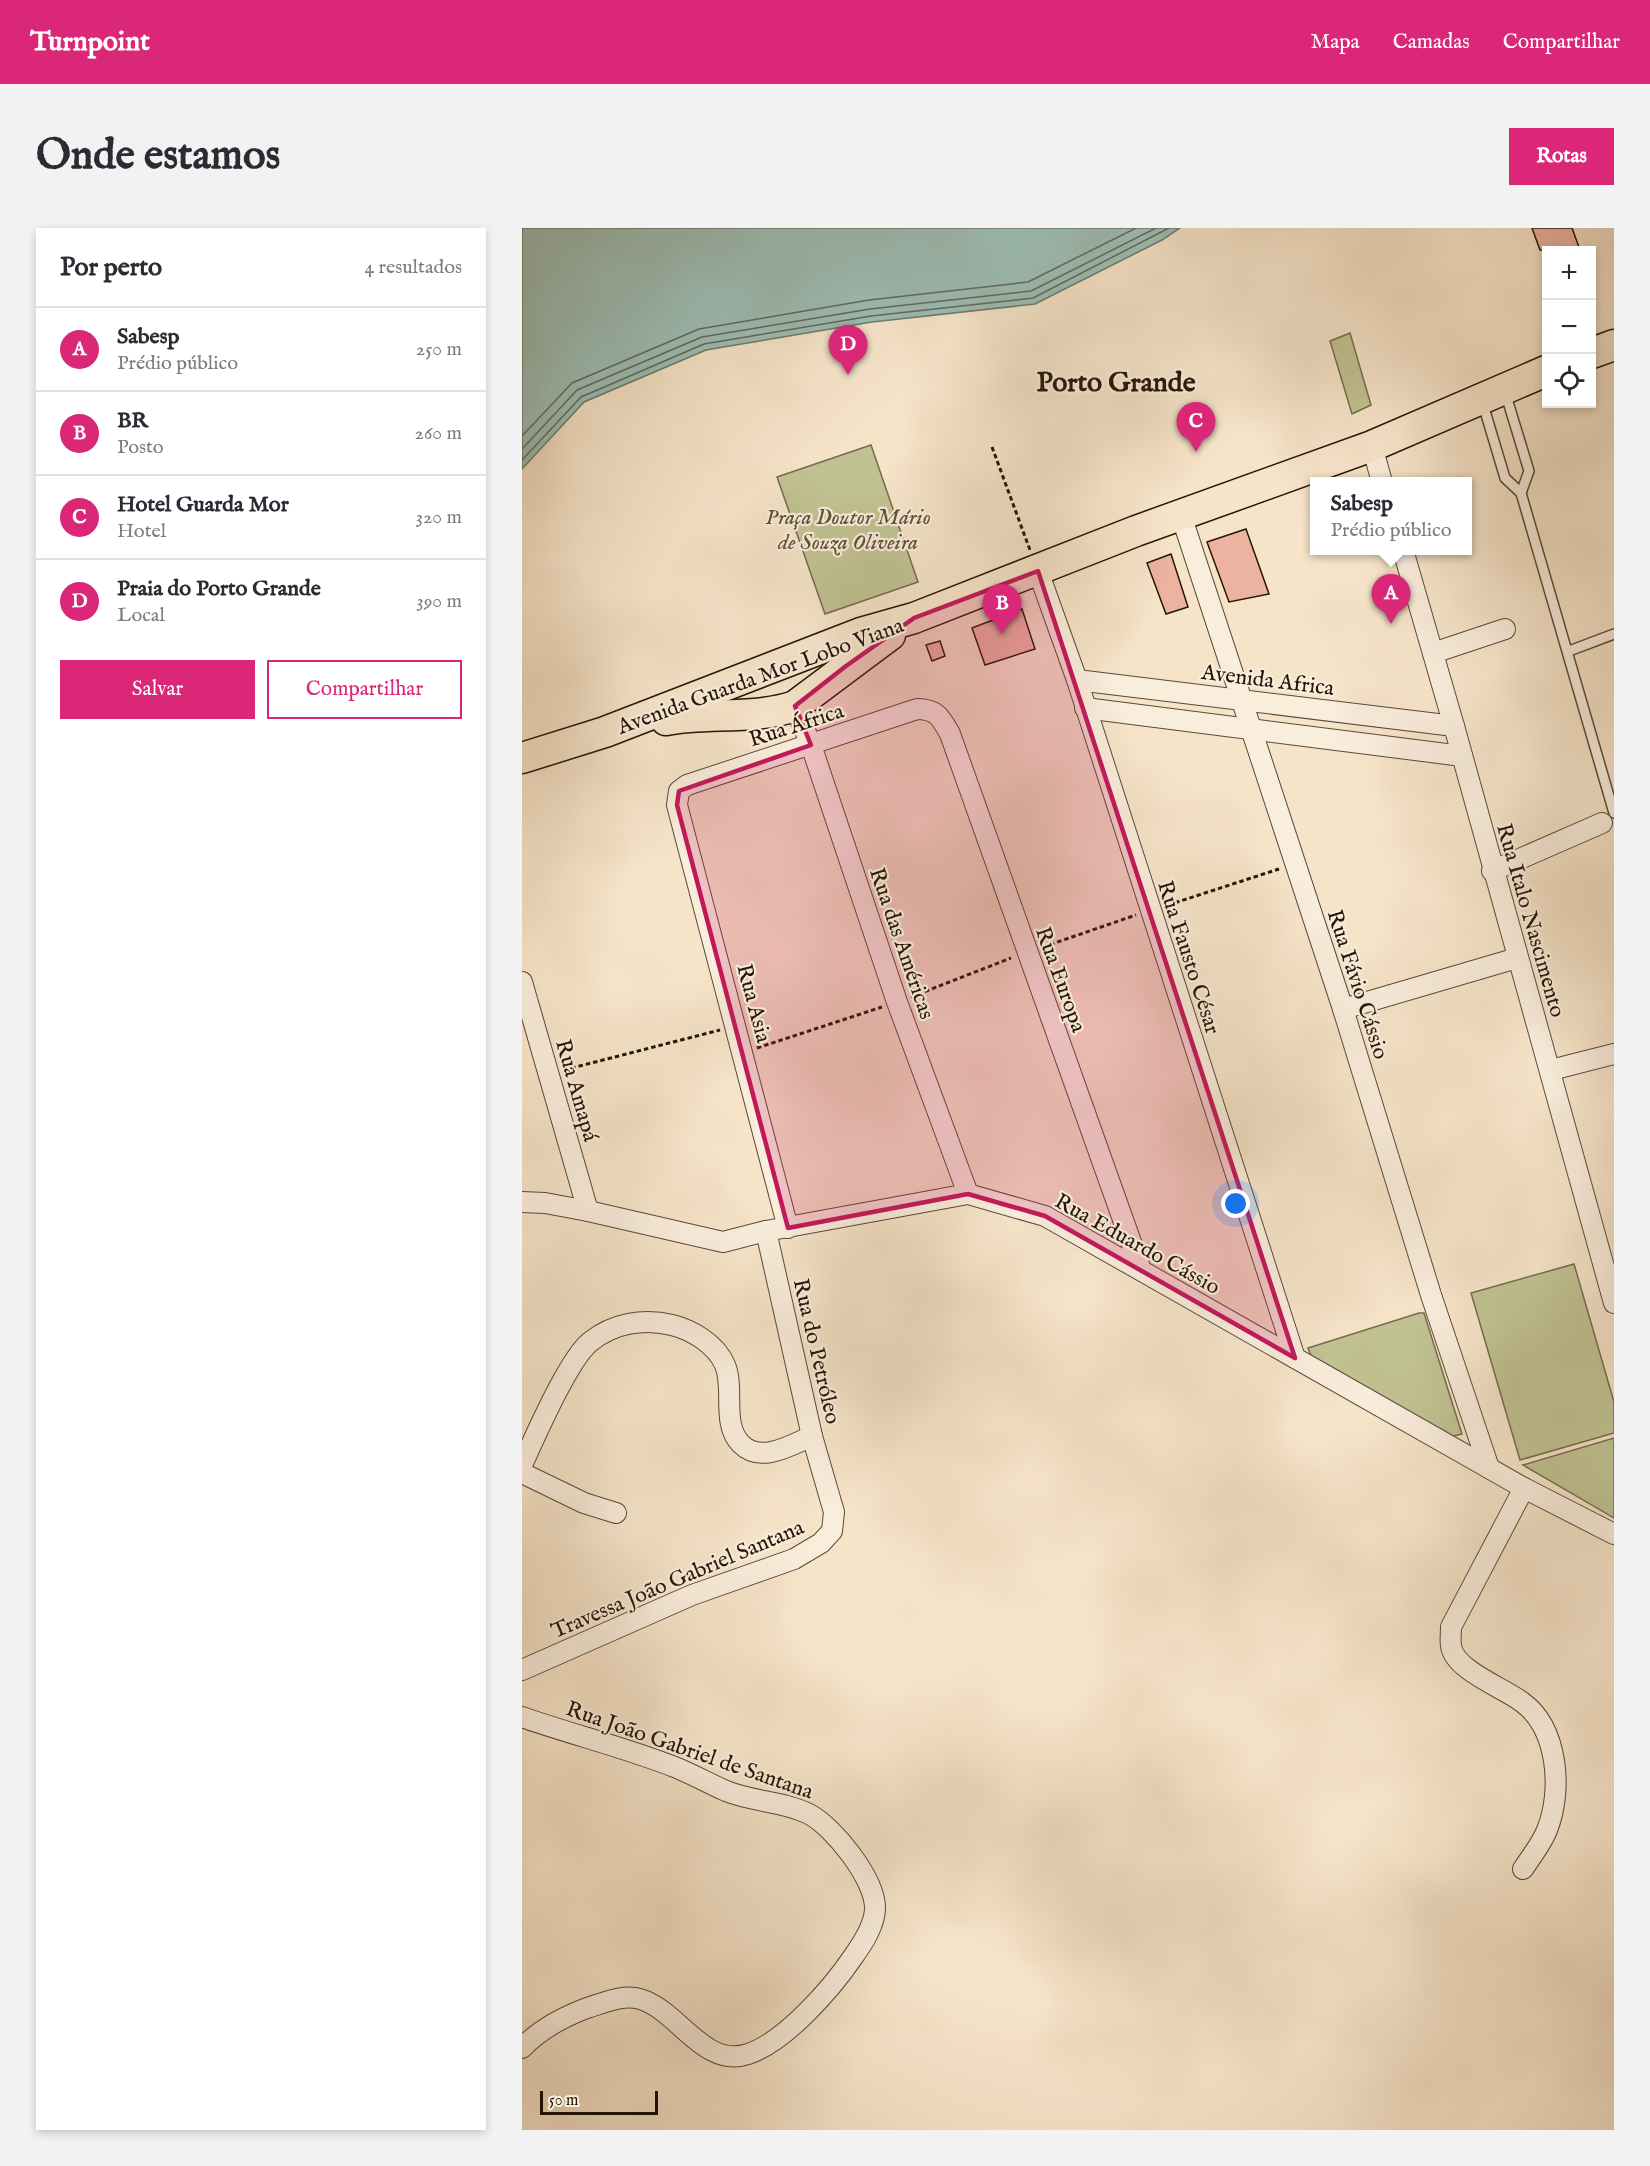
<!DOCTYPE html>
<html lang="pt">
<meta charset="utf-8">
<style>
body{margin:0;font-family:"IM FELL English",serif;background:#f2f2f3;color:#2b2b33}
.controls{position:absolute;right:18px;top:18px;display:grid;overflow:hidden;border-radius:0px;box-shadow:0 3px 9px #0003}
.controls button{width:54px;height:54px;display:grid;place-items:center;padding:0;border:0;border-bottom:2px solid #e1e1e2;background:#fff;color:#2b2b33;font:30px sans-serif}
.scale{position:absolute;left:18px;bottom:15px;width:118px;box-sizing:border-box;padding-left:6px;border:3px solid #251506;border-top:0;font-size:16px;line-height:21px;white-space:nowrap;color:#251506;-webkit-text-stroke:4px #f9eddc;paint-order:stroke}
.you{position:absolute;left:714px;top:976px;width:21px;height:21px;margin:-15px;border:4px solid #fff;border-radius:50%;background:#1a73e8;box-shadow:0 0 0 9px #1a73e833}
.badge{display:grid;place-items:center;width:39px;height:39px;border-radius:50%;background:#db2777;color:#fff;font-size:20px;font-weight:700}
.pin{position:absolute;translate:-50% -50px;filter:drop-shadow(0 2px 3px #0008)}
.pin::after{content:'';position:absolute;top:32px;width:21px;height:18px;background:inherit;clip-path:polygon(0 0,100% 0,50% 100%)}
.popup{position:absolute;left:788px;top:249px;width:162px;height:78px;box-sizing:border-box;display:grid;place-content:center;border-radius:0px;background:#fff;filter:drop-shadow(0 2px 4px #0005);font-size:20px;white-space:nowrap;color:#7c7c81}
.popup b{font-size:22px;color:#2b2b33}
.popup::after{content:'';position:absolute;left:50%;top:100%;margin-left:-12px;border:12px solid transparent;border-top-color:#fff}
.list{margin:0;padding:0;list-style:none}
h2{display:flex;justify-content:space-between;align-items:center;height:78px;margin:0;padding:0 24px;font-size:26px}
h2 small{font-size:20px;font-weight:400;color:#7c7c81}
.list li{display:grid;grid-template-columns:39px 1fr auto;gap:18px;align-items:center;box-sizing:border-box;height:84px;padding:0 24px;border-top:2px solid #e1e1e2}
.list b{display:block;font-size:22px;white-space:nowrap}
.list p{margin:0;font-size:20px;white-space:nowrap;color:#7c7c81}
.list em{font-size:20px;font-style:normal;color:#7c7c81}
.actions{display:flex;gap:12px;padding:18px 24px}
.actions a{flex:1;padding:14px 0;border:2px solid #db2777;border-radius:0px;text-align:center;font-size:21px;color:#db2777}
.actions .main{background:#db2777;color:#fff}
.icon{flex:none;width:33px;height:33px;fill:none;stroke:currentColor;stroke-width:2;stroke-linecap:round;stroke-linejoin:round}
.map{position:relative;flex:none;width:1092px;height:1902px;overflow:hidden;border-radius:0px}
header{display:flex;align-items:center;gap:36px;box-sizing:border-box;height:84px;padding:0 30px;background:#db2777;color:#fff}
header strong{font-size:28px}
nav{display:flex;gap:33px;margin-inline-start:auto;font-size:21px}
.intro{display:flex;align-items:center;justify-content:space-between;box-sizing:border-box;height:144px;padding:0 36px}
h1{margin:0;font-size:42px}
.button{padding:15px 27px;border-radius:0px;background:#db2777;color:#fff;font-size:21px;font-weight:700}
main{display:flex;gap:36px;padding:0 36px}
aside{flex:1;background:#fff;border-radius:0px;box-shadow:0 3px 9px #0003}
.map>svg:first-child{display:block}
.green{fill:#c1c293;stroke:#736c4c;stroke-width:1.5}
.water{fill:#9dbfb6;stroke:#6d7b70;stroke-width:1.5}
.lines{fill:none;stroke-linecap:round;stroke-linejoin:round}
.shore{stroke:#616a5e;stroke-width:1.5}
.building{fill:#ecb4a0;stroke:#251506;stroke-width:1.5}
.lane-casing{stroke:#594937;stroke-width:12}
.street-casing{stroke:#594937;stroke-width:22}
.primary-casing{stroke:#251506;stroke-width:33}
.path{stroke:#251506;stroke-width:3;stroke-dasharray:4.5 3;stroke-linecap:butt}
.lane{stroke:#f9eddc;stroke-width:9}
.street{stroke:#f9eddc;stroke-width:20}
.primary{stroke:#f6e4c9;stroke-width:30}
.marked{fill:#c2185b;fill-opacity:0.2;stroke:#c2185b;stroke-width:4.5;stroke-linejoin:round}
.labels{text-anchor:middle;stroke-width:4.5;stroke-linejoin:round;paint-order:stroke}
.park-label{font-size:22px;font-style:italic;fill:#5c5237;stroke:#f9eddc}
.street-label{font-size:22px;fill:#251506;stroke:#f9eddc}
.district-label{font-size:28px;font-weight:bold;fill:#251506;stroke:#f9eddc}
</style>
<header>
<strong>Turnpoint</strong>
<nav><a>Mapa</a><a>Camadas</a><a>Compartilhar</a></nav>
</header>
<div class="intro"><h1>Onde estamos</h1><a class="button">Rotas</a></div>
<main>
<aside>
<h2>Por perto<small>4 resultados</small></h2>
<ul class="list">
<li><span class="badge">A</span><div><b>Sabesp</b><p>Prédio público</p></div><em>250 m</em></li>
<li><span class="badge">B</span><div><b>BR</b><p>Posto</p></div><em>260 m</em></li>
<li><span class="badge">C</span><div><b>Hotel Guarda Mor</b><p>Hotel</p></div><em>320 m</em></li>
<li><span class="badge">D</span><div><b>Praia do Porto Grande</b><p>Local</p></div><em>390 m</em></li>
</ul>
<div class="actions"><a class="main">Salvar</a><a>Compartilhar</a></div>
</aside>
<div class="map">
<svg width="1092" height="1902" viewBox="0 0 1092 1902">
<rect width="100%" height="100%" fill="#f6e4c9"/>
<filter id="stains"><feTurbulence type="fractalNoise" baseFrequency=".00333" numOctaves="4"/><feColorMatrix values="0 0 0 0 .2 0 0 0 0 .09 0 0 0 0 .02 0 0 0 .5 -.17"/></filter>
<radialGradient id="worn" r=".72"><stop offset=".6" stop-color="#630" stop-opacity="0"/><stop offset="1" stop-color="#630" stop-opacity=".3"/></radialGradient>
<g class="green">
<polygon points="828,105 849,177 830,186 808,113"/>
<polygon points="349,217 396,354 303,386 255,249"/>
<polygon points="1052,1036 1092,1174 1092,1205 998,1232 949,1065"/>
<polygon points="897,1085 902,1085 940,1206 928,1209 789,1128 786,1120"/>
<polygon points="1092,1210 1092,1290 1001,1237"/>
</g>
<polygon class="water" points="0,0 658,0 640,12 513,76 350,94 184,122 62,174 0,241"/>
<g class="lines">
<g class="shore">
<polyline points="0,208 50,155 177,101 347,72 506,54 614,0"/>
<polyline points="0,221 55,162 180,109 348,81 509,63 634,0"/>
<polyline points="0,232 59,169 182,116 349,88 511,70 647,0"/>
</g>
</g>
<g class="building">
<polygon points="1010,0 1050,0 1058,22 1018,22"/>
<polygon points="724,301 747,366 707,374 685,314"/>
<polygon points="649,326 666,379 644,386 625,335"/>
<polygon points="500,381 513,421 463,437 450,400"/>
<polygon points="418,413 423,428 410,433 404,417"/>
</g>
<g class="lines">
<g class="lane-casing">
<g id="lane">
<polyline points="960,173 983,250 999,265 1007,243 983,164"/>
<polyline points="999,265 1092,585"/>
<polyline points="1047,423 1092,406"/>
</g>
</g>
<g class="street-casing">
<g id="street">
<polyline points="850,218 860,254"/>
<polyline points="659,287 821,781 909,1067 967,1240"/>
<polyline points="881,322 932,498 1092,1075"/>
<polyline points="516,343 555,452 773,1130"/>
<polyline points="911,425 983,401"/>
<polyline points="555,452 932,498"/>
<polyline points="273,478 289,517 375,774 446,966"/>
<polyline points="563,480 940,528"/>
<polyline points="970,643 1080,595"/>
<polyline points="0,754 66,983"/>
<polyline points="821,781 995,730"/>
<polyline points="1029,842 1092,826"/>
<polyline points="0,974 23,975 66,983 201,1014 244,1003 446,966 523,988 1002,1260 1092,1306"/>
<path d="M266 1000 155 577 157 563 165 557 395 481C415 481 419 490 428 506L619 1042"/>
<path d="M0 1237C13 1209 46 1132 68 1114 91 1095 122 1090 150 1097 170 1102 194 1116 203 1137 213 1161 199 1196 219 1216 239 1236 269 1217 290 1208"/>
<polyline points="0,1245 62,1275 94,1285"/>
<polyline points="0,1442 170,1367 272,1331 299,1315 310,1303 312,1284 290,1208 244,1003"/>
<path d="M0 1489C51 1507 105 1520 155 1540 172 1547 188 1556 204 1563 231 1574 261 1573 287 1586 312 1599 353 1651 353 1680 353 1697 341 1715 331 1729 310 1760 263 1814 226 1826 182 1841 156 1782 118 1771 101 1766 81 1775 65 1780 41 1789 18 1801 0 1820"/>
<path d="M1001 1641C1009 1629 1020 1615 1025 1602 1041 1562 1036 1500 1000 1474 982 1460 932 1442 929 1418 928 1412 929 1405 929 1399L1002 1260"/>
</g>
</g>
<g class="primary-casing">
<g id="primary">
<polyline points="1070,125 1092,117"/>
<path d="M144 492C186 484 232 492 273 478L368 407"/>
<polyline points="0,530 83,504 339,405 392,390 614,303 850,218 1024,143"/>
</g>
</g>
<g class="path">
<polyline points="470,219 508,322"/>
<polyline points="646,677 757,641"/>
<polyline points="521,719 614,687"/>
<polyline points="389,769 489,730"/>
<polyline points="235,820 360,779"/>
<polyline points="42,842 198,802"/>
</g>
<use href="#lane" class="lane"/>
<use href="#street" class="street"/>
<use href="#primary" class="primary"/>
</g>
<path class="marked" d="M516 343 773 1130 523 988 446 966 266 1000 155 577 157 563 289 517 273 478 324 438 392 390Z"/>
<g class="labels">
<g class="park-label">
<text x="326" y="296">Praça Doutor Mário<tspan x="326" dy="25">de Souza Oliveira</tspan></text>
</g>
<g class="street-label">
<text transform="translate(238 447) rotate(-20)" y="8">Avenida Guarda Mor Lobo Viana</text>
<text transform="translate(746 451) rotate(7)" y="8">Avenida Africa</text>
<text transform="translate(274 496) rotate(-18)" y="8">Rua África</text>
<text transform="translate(1010 692) rotate(74)" y="8">Rua Italo Nascimento</text>
<text transform="translate(381 715) rotate(71)" y="8">Rua das Américas</text>
<text transform="translate(668 729) rotate(72)" y="8">Rua Fausto César</text>
<text transform="translate(540 751) rotate(70)" y="8">Rua Europa</text>
<text transform="translate(837 756) rotate(72)" y="8">Rua Fávio Cássio</text>
<text transform="translate(233 775) rotate(75)" y="8">Rua Asia</text>
<text transform="translate(56 862) rotate(74)" y="8">Rua Amapá</text>
<text transform="translate(616 1015) rotate(29)" y="8">Rua Eduardo Cássio</text>
<text transform="translate(296 1123) rotate(77)" y="8">Rua do Petróleo</text>
<text transform="translate(155 1350) rotate(-23)" y="8">Travessa João Gabriel Santana</text>
<text transform="translate(168 1521) rotate(19)" y="8">Rua João Gabriel de Santana</text>
</g>
<g class="district-label">
<text x="594" y="163">Porto Grande</text>
</g>
</g>
<rect width="100%" height="100%" filter="url(#stains)"/>
<rect width="100%" height="100%" fill="url(#worn)"/>
</svg>
<div class="controls">
<button>+</button>
<button>−</button>
<button><svg class="icon" aria-label="locate" viewBox="0 0 24 24"><circle cx="12" cy="12" r="6"/><path d="M12 2v4M12 18v4M2 12h4M18 12h4"/></svg></button>
</div>
<div class="scale">50 m</div>
<div class="you"></div>
<div class="pin badge" style="left:869px;top:396px">A</div>
<div class="popup"><b>Sabesp</b>Prédio público</div>
<div class="pin badge" style="left:480px;top:406px">B</div>
<div class="pin badge" style="left:674px;top:224px">C</div>
<div class="pin badge" style="left:326px;top:147px">D</div>
</div>
</main>
